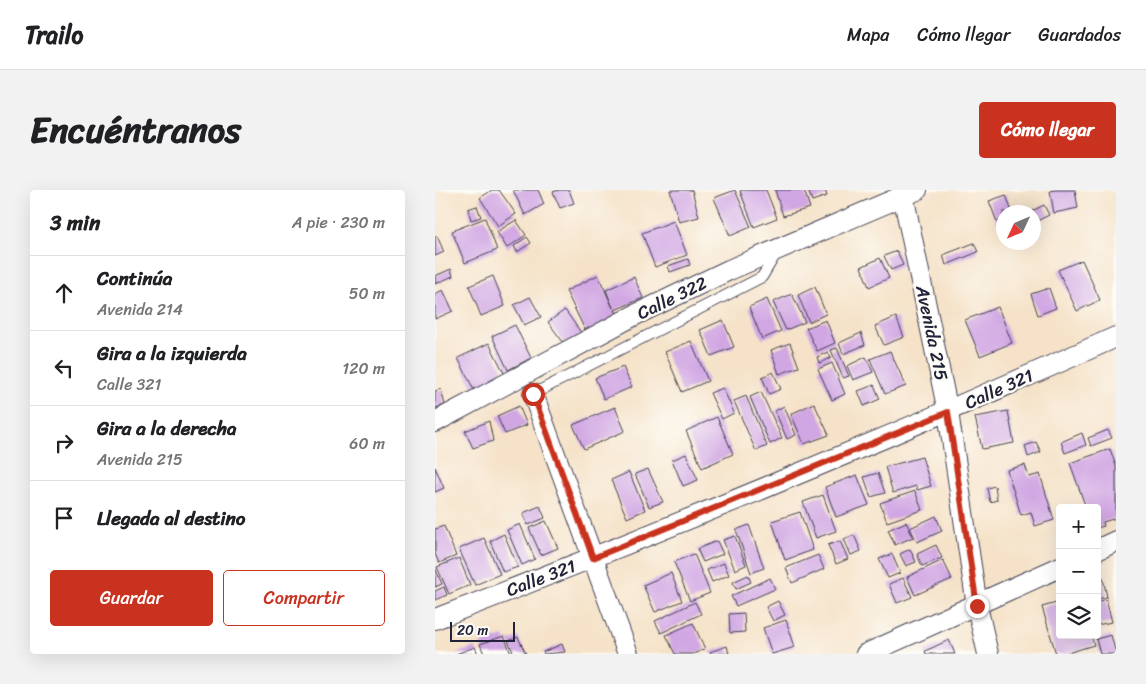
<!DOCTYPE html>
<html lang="es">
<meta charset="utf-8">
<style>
body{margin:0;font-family:Sriracha,sans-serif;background:#f2f2f2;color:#202124}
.controls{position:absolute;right:15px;bottom:15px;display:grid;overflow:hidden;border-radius:5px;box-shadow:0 5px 20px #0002}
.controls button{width:45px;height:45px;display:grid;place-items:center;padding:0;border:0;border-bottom:1px solid #e0e0e0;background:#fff;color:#202124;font:25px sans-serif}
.compass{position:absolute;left:561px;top:15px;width:45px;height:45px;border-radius:50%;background:#fff;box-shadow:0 5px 20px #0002;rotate:226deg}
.scale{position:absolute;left:15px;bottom:12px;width:65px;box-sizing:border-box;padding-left:5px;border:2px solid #22223b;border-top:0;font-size:14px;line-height:18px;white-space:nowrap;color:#22223b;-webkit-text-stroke:4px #fdfcf7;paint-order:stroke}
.stop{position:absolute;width:15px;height:15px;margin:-11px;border:4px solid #c8321e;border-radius:50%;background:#fff}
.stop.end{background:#c8321e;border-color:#fff;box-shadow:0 1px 5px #0008}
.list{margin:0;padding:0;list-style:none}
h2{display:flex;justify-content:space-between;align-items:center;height:65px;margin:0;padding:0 20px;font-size:21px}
h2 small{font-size:16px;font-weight:400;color:#757577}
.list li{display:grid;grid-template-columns:32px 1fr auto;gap:15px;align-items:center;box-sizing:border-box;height:75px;padding:0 20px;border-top:1px solid #e0e0e0}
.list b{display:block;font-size:19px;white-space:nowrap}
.list p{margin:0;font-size:16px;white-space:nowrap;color:#757577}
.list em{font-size:16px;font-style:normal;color:#757577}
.actions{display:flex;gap:10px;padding:15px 20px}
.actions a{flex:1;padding:11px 0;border:1px solid #c8321e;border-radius:5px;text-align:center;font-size:18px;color:#c8321e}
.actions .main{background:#c8321e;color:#fff}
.icon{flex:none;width:28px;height:28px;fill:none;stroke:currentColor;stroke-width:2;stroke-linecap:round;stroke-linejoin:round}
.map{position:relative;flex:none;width:681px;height:464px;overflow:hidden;border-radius:5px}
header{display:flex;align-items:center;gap:30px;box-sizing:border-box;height:70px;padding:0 25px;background:#fff;border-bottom:1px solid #e0e0e0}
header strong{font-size:24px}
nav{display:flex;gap:28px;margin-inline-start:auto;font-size:18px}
.intro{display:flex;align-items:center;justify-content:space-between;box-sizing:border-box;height:120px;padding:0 30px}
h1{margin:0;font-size:35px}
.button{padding:12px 22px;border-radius:5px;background:#c8321e;color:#fff;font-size:18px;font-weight:700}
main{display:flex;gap:30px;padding:0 30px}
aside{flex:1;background:#fff;border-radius:5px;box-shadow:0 5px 20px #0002}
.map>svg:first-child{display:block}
.building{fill:#d0a6e3}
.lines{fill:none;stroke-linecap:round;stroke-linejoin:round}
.lane-casing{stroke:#423f50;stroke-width:12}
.street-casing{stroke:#423f50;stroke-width:22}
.lane{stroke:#fff;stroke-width:10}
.street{stroke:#fff;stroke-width:20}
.route{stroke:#c8321e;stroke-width:6}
.labels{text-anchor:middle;stroke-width:4.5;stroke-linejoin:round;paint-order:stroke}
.street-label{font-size:18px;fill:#22223b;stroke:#fdfcf7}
</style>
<header>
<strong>Trailo</strong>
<nav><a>Mapa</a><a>Cómo llegar</a><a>Guardados</a></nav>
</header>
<div class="intro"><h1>Encuéntranos</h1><a class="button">Cómo llegar</a></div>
<main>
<aside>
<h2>3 min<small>A pie · 230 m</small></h2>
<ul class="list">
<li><svg class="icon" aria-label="ahead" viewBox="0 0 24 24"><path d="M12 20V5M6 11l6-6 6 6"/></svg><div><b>Continúa</b><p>Avenida 214</p></div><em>50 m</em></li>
<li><svg class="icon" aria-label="left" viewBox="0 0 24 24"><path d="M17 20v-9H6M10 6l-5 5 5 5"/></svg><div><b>Gira a la izquierda</b><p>Calle 321</p></div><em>120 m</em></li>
<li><svg class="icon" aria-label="right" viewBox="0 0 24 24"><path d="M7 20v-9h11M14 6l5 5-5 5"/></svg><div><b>Gira a la derecha</b><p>Avenida 215</p></div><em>60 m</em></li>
<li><svg class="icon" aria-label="arrive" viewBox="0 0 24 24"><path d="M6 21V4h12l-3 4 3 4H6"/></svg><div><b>Llegada al destino</b></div></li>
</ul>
<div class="actions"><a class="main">Guardar</a><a>Compartir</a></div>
</aside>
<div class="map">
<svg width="681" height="464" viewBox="0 0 681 464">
<rect width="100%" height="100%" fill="#fdfcf7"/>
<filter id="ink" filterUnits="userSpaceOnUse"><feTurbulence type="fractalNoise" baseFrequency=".02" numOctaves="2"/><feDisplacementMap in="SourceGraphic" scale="10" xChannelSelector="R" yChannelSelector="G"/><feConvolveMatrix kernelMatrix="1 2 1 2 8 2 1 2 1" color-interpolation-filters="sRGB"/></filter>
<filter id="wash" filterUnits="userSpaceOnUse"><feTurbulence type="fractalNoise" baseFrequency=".0096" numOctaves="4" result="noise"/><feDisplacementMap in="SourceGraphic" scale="20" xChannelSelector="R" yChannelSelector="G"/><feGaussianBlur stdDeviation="1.12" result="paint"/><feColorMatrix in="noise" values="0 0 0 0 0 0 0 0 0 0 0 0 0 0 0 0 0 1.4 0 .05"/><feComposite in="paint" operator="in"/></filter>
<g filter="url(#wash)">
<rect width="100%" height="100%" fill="#f5e2c8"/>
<g id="blocks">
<g class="building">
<polygon points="57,0 64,0 81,24 63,36 45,8"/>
<polygon points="78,0 103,0 109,14 90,25"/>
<polygon points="124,0 134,0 139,13 125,18 118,2"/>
<polygon points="235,0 257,0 264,27 244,32"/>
<polygon points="300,0 316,37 295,46 279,8"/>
<polygon points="307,0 331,0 342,28 319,37 305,1"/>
<polygon points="340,0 369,0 375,18 348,26"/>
<polygon points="373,0 390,0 392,6 377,11"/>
<polygon points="621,0 640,0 643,18 619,23 615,1"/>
<polygon points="571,5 577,22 568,22 568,30 562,32 554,11"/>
<polygon points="609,15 614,25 598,33 598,22 595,22"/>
<polygon points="42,16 46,27 36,30 33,19"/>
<polygon points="50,28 62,60 30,73 17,41"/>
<polygon points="81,30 91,45 72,58 62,42"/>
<polygon points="239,31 252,65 220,77 207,43"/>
<polygon points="2,46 9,62 0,66 0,47"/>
<polygon points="92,47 96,53 82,62 79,56"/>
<polygon points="539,53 543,62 511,75 508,65"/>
<polygon points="462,61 468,75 456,80 449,66"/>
<polygon points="445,68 454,88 434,97 426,77"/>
<polygon points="253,69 255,75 235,82 233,76"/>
<polygon points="647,70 665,110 642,121 623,80"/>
<polygon points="16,79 18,86 0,94 0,86"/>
<polygon points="163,85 178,118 171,100 199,87 208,108 180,120 184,128 152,144 131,101"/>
<polygon points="58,86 70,116 46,126 34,96"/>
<polygon points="380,97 391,124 374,132 363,105"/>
<polygon points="614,98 621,118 603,125 596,104"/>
<polygon points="8,100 18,121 0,129 0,104"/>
<polygon points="357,104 370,132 351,140 338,112"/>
<polygon points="95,107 106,127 89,135 79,115"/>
<polygon points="332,109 346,141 327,149 314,117"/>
<polygon points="563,117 577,153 545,166 530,130"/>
<polygon points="130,120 147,144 131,156 113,132"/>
<polygon points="461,127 469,147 449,155 440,136"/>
<polygon points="288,130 299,157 276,166 265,140"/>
<polygon points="391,130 400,153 382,161 371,138"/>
<polygon points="80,135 96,168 73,180 57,146"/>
<polygon points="426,143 430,155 408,164 404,153"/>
<polygon points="256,151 273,191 247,202 230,162"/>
<polygon points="54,153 71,187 40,202 23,168"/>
<polygon points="355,153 364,177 344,184 336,160"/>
<polygon points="402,158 414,186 408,188 396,160"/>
<polygon points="455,161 471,196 450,204 435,169"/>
<polygon points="393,162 396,168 384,173 382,167"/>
<polygon points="431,167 438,182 418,190 412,176"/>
<polygon points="397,173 410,204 397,210 383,179"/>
<polygon points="188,177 197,197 169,209 160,188"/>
<polygon points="338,182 346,199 334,204 327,187"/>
<polygon points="439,195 445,209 429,216 423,201"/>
<polygon points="288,198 299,223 287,229 275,203"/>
<polygon points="6,199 10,215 0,218 0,201"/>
<polygon points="326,202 347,248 335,254 315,207"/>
<polygon points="311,206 332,256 321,261 299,211"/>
<polygon points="379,213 394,245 369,254 356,224"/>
<polygon points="84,216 92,235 70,244 62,226"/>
<polygon points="349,216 361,245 352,249 340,221"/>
<polygon points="180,217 190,241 149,259 138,235"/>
<polygon points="573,221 579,253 547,259 540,227"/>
<polygon points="282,227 298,264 267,278 251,241"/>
<polygon points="54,231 58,251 38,258 30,241"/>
<polygon points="673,240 677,248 656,256 653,248"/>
<polygon points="647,243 651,255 630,263 626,252"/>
<polygon points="601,252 606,262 593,267 590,256"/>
<polygon points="675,259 681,276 681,328 668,332 669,336 662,338 662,318 651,318 635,273"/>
<polygon points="251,264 263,290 248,296 237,270"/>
<polygon points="487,267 496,296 482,300 481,296 458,303 450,277"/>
<polygon points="590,275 594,287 605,284 619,330 600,336 596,322 586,325 572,280"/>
<polygon points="0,277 9,298 0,302"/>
<polygon points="213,279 228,312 214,317 200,284"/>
<polygon points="194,282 210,320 192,328 176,290"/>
<polygon points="443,283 450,303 436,307 429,287"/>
<polygon points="422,285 434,315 401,327 390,297"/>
<polygon points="560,296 562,310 555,312 552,298"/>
<polygon points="480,301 487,320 452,332 445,313"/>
<polygon points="388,305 401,341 381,348 368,312"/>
<polygon points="105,316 110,328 93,335 88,323"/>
<polygon points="365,322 378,360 350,370 337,331"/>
<polygon points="501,326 507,341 482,352 475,338"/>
<polygon points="111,331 123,358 106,365 94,338"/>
<polygon points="471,332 478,347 460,355 453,340"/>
<polygon points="85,334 100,369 87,375 72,340"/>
<polygon points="314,335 329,378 316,383 301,340"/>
<polygon points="9,336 21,366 4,373 0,364 0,339"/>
<polygon points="69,344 83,377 68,382 55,351"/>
<polygon points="419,345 426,361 416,365 409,349"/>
<polygon points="300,346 311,375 300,380 288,350"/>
<polygon points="49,348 65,384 40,395 24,359"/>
<polygon points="282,351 288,364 268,372 262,359"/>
<polygon points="405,351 413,369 401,374 393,355"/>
<polygon points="501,355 507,368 487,376 482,364"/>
<polygon points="475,359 481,372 471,376 465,364"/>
<polygon points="259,364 275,403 255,411 239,372"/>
<polygon points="457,364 465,383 453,388 444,369"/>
<polygon points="383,365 389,379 357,393 351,378"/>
<polygon points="24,368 35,395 14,404 2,377"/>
<polygon points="508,370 517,389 480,405 472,387"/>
<polygon points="289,373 294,385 277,392 272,380"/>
<polygon points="0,378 7,394 0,397"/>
<polygon points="236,383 247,411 220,422 208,395"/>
<polygon points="313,385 316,392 301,399 298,392"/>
<polygon points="335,388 340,399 301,416 296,406"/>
<polygon points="468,388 477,407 462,413 454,394"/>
<polygon points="668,388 672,407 662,409 662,389"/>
<polygon points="9,397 12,405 0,410 0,401"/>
<polygon points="671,409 677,432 662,435 662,412"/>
<polygon points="343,411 350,425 338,431 331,417"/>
<polygon points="260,412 266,424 226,443 220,431"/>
<polygon points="625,412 625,445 656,445 659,455 629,464 621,464 607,417"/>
<polygon points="309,423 310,442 295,443 294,424"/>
<polygon points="351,430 360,457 337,464 328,438"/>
<polygon points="258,433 270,459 258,464 240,464 231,445"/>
<polygon points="676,445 681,464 665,464 661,449"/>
<polygon points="69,446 76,464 49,464 45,454"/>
<polygon points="83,447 91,464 79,464 73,451"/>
<polygon points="514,450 520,464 491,464 490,461"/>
<polygon points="127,454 130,462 109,464 108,462"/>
<polygon points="292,456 294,464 276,464 275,462"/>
<polygon points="40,457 43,464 21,464"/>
</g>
</g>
</g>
<g filter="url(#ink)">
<use href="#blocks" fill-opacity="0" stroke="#423f50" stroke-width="1"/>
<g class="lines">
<g class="lane-casing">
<polyline id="lane" points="98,204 327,87 342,62"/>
</g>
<g class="street-casing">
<g id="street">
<polyline points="467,0 513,222 542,416 553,464"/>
<polyline points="98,204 193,464"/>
<polyline points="0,232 198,126 294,80 482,0"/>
<polyline points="662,360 681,351"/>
<path d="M0 429C230 341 457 247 681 147"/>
<polyline points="431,464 625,377"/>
</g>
</g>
<use href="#lane" class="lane"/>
<use href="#street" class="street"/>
</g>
</g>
<g class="lines" filter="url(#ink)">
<polyline class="route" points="98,204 158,368 513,222 542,416"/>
</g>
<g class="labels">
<g class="street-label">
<text transform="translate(237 108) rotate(-26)" y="6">Calle 322</text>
<text transform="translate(497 143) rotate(78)" y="6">Avenida 215</text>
<text transform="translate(564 199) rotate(-24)" y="6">Calle 321</text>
<text transform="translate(106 388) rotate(-21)" y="6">Calle 321</text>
</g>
</g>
</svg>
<div class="controls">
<button>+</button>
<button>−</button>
<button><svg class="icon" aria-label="layers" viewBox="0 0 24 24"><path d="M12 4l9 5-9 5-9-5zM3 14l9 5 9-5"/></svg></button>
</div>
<svg class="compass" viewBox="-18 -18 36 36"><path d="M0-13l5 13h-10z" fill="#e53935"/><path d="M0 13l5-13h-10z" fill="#757577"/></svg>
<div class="scale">20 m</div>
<div class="stop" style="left:98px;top:204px"></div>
<div class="stop end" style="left:542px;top:416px"></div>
</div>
</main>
